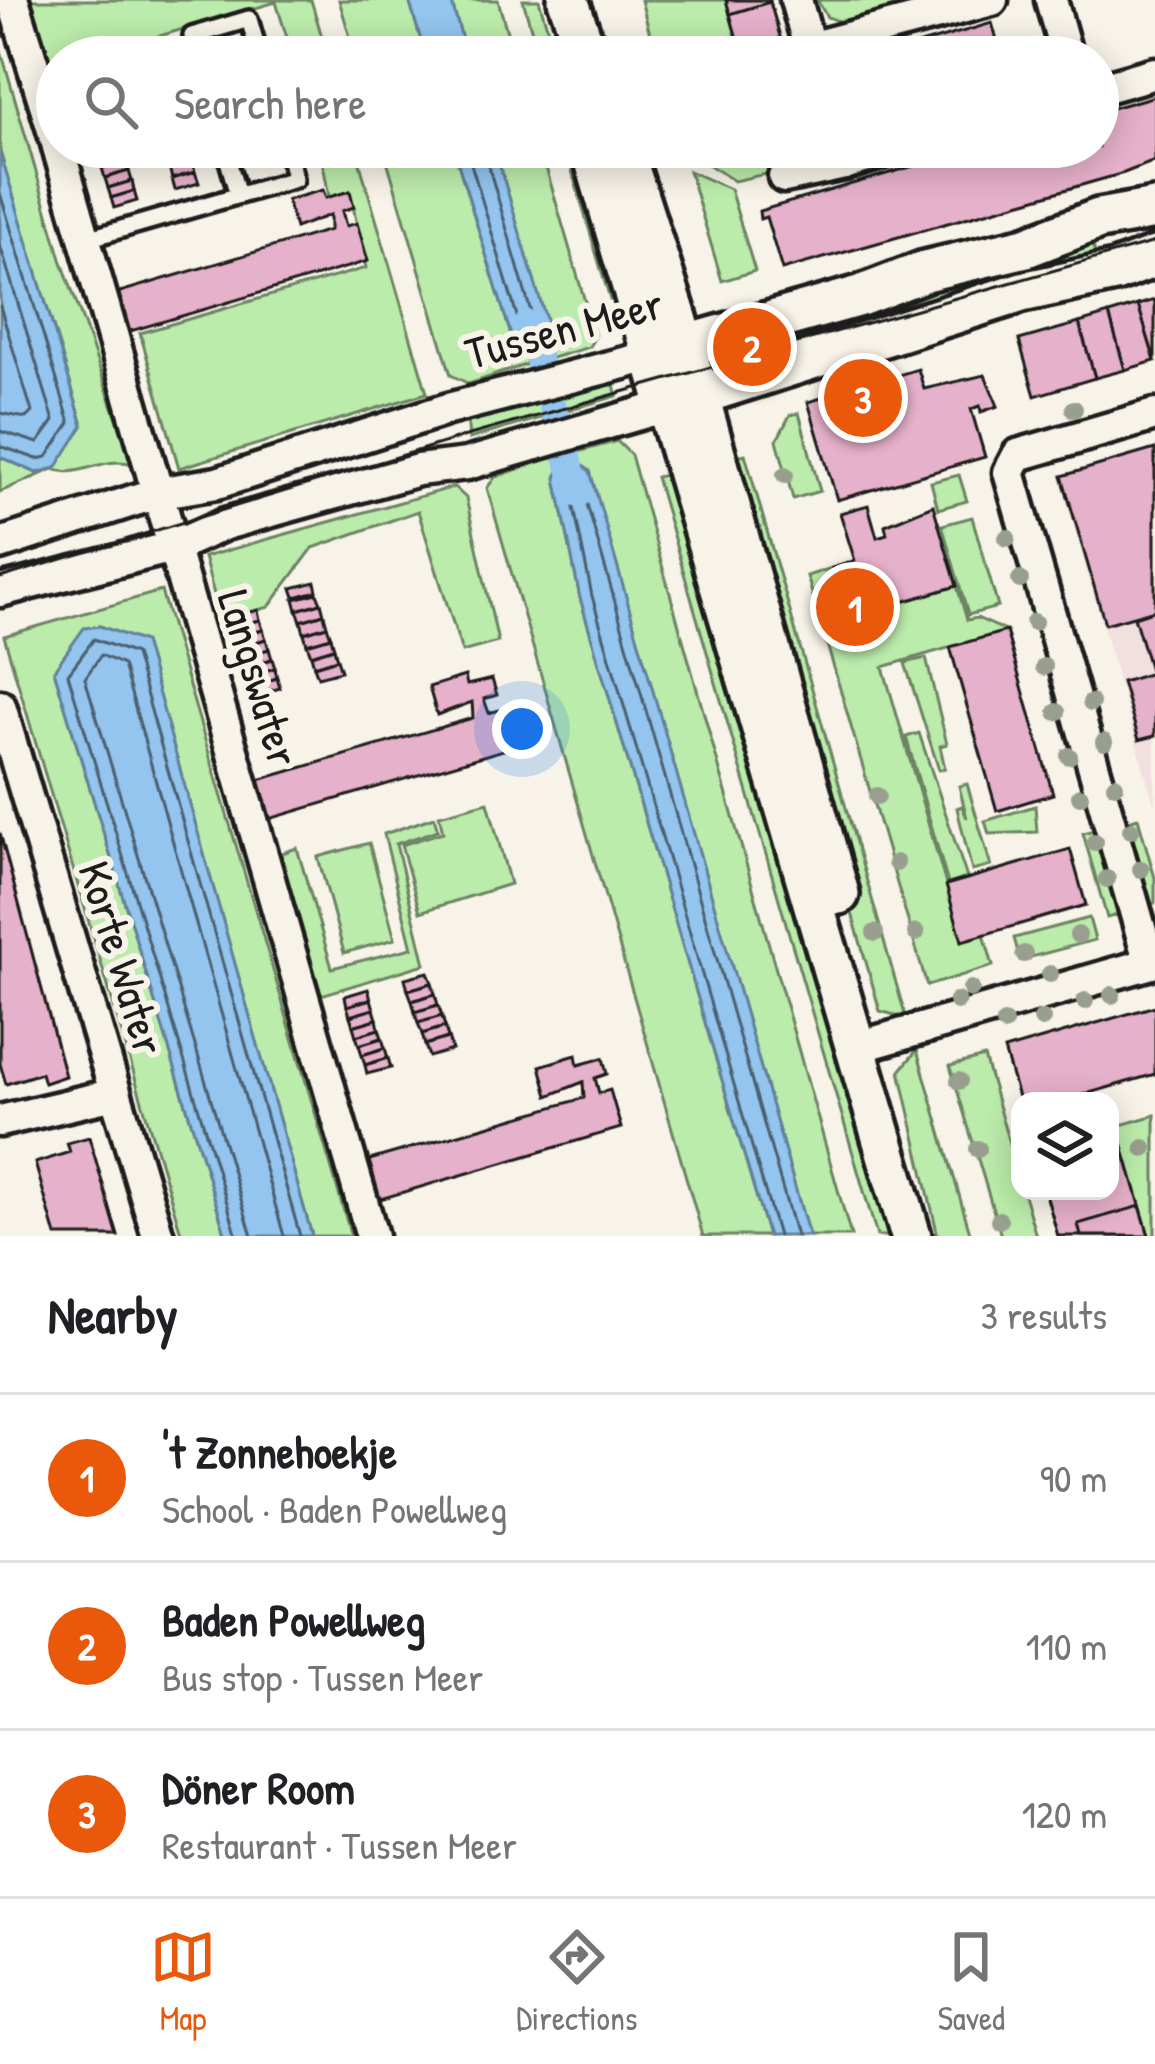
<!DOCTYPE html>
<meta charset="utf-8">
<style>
body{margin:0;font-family:"Patrick Hand",sans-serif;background:#f2f2f2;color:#202124}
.controls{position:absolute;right:36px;bottom:36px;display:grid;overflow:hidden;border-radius:24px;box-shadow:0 6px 30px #0003}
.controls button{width:108px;height:108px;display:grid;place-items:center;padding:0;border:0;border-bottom:3px solid #e0e0e0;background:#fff;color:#202124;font:60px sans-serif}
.you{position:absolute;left:522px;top:729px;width:42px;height:42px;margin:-30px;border:9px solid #fff;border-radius:50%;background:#1a73e8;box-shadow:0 0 0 18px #1a73e833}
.badge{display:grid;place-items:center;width:78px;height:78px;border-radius:50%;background:#ea580c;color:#fff;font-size:39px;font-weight:700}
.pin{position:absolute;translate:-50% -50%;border:6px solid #fff;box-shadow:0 3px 12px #0006}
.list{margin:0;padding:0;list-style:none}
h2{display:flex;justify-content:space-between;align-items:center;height:156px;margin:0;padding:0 48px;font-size:51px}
h2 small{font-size:39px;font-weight:400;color:#757577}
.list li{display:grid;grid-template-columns:78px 1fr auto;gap:36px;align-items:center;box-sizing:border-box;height:168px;padding:0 48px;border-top:3px solid #e0e0e0}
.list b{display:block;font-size:45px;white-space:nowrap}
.list p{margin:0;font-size:39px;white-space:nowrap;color:#757577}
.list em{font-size:39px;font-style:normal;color:#757577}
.icon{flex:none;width:66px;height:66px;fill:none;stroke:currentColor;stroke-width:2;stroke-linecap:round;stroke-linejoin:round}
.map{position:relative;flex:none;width:1155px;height:1236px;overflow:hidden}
.search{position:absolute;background:#fff;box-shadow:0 6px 30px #0003;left:36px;right:36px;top:36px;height:132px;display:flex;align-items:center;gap:30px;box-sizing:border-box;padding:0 42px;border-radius:66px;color:#757577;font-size:45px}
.sheet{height:660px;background:#fff}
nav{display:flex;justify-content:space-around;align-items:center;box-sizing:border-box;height:168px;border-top:3px solid #e0e0e0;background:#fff;font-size:33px;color:#757577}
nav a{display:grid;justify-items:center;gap:6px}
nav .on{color:#ea580c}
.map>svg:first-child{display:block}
.built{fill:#f2dfdf}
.green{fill:#bcecab;stroke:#6c8464;stroke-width:3}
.water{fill:#93c5ef;stroke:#63819b;stroke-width:3}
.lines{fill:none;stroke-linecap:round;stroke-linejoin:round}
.shore{stroke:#4c6070;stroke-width:3}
.canal{stroke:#93c5ef;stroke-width:27}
.building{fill:#e6b1ca;stroke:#1c1c1c;stroke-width:3}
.lane-casing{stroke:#1c1c1c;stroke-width:24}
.street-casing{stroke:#1c1c1c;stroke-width:39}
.secondary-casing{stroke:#1c1c1c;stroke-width:48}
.lane{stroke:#f7f3e8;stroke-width:15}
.street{stroke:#f7f3e8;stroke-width:30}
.secondary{stroke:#f7f3e8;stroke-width:39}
.tram{stroke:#1c1c1c;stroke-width:3}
.tree{fill:#999f8f}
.labels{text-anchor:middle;stroke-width:12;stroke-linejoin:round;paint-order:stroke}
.street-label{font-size:45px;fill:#1c1c1c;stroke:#f7f3e8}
</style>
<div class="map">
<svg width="1155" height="1236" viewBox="0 0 1155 1236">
<rect width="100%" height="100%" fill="#f7f3e8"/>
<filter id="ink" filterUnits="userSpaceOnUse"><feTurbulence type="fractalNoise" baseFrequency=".00833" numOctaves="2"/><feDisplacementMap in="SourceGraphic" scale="24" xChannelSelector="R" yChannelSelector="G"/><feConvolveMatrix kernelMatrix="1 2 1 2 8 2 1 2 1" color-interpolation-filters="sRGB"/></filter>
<g filter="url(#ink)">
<polygon class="built" points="1155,447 1155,807 1059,475"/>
<g class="green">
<polygon points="23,0 311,0 328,57 293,57 276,2 156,37 161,57 57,57 57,116"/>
<polygon points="339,0 409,0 426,57 356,57"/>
<polygon points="451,0 498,0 514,57 467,57"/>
<polygon points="523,0 539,0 556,57 539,57"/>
<polygon points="641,0 726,0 742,57 656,57"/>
<polygon points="817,0 916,0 917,2 841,22 827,17"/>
<path d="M0 47 61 259 133 464C103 455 77 480 53 469L0 492V457L36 473 55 468 83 425 0 152Z"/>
<polygon points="320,147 355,147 427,393 179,468 140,333 366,268 350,192 329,197"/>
<polygon points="383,147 453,147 514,345 530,356 525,365 469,384 451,375"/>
<polygon points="494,147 540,147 595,336 589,347 552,358 542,352 550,336"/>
<polygon points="565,147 582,147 625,296 610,300"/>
<polygon points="681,147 768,147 775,172 734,181"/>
<polygon points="689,171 730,189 755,271 722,281"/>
<polygon points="1090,235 1099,267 894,322 885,298"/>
<polygon points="612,378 617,396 469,439 467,415"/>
<polygon points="799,413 820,491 793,499 777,440 790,415"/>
<polygon points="617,441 631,455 851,1236 809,1236 590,472 575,460 578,452"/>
<polygon points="745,454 906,1018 880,1011 772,633 729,458"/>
<polygon points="553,457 562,463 556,478 580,598 768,1236 703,1236 487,488 495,477"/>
<polygon points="677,472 903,1236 877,1236 656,477"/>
<polygon points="959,475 967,501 938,509 931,482"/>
<polygon points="454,487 466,498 498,642 462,652 418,511 313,548 269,607 221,621 204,557"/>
<polygon points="972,517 998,607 968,615 942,525"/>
<polygon points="832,568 847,618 957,586 967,620 977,618 1006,631 883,667 962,940 984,934 993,966 927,986 807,576"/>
<polygon points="161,591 337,1187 351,1236 312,1236 144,643 100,626 84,629 54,670 226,1236 182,1236 4,636"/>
<polygon points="926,658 947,744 940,746 945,768 939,770 905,663"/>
<polygon points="919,733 967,878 948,884 906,737"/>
<polygon points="967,784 991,866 972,871 957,808 962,806 967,818 959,786"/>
<polygon points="488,802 510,884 420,912 401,845 443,832 439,815"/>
<polygon points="1035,806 1037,832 989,834 985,821"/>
<polygon points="434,817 438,830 396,844 425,964 318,996 276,855 297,848 332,968 412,948 384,834"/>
<polygon points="1138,818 1155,878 1155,903 1146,906 1122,823"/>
<polygon points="1097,829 1121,914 1107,918 1083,833"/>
<polygon points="369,843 395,939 344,953 318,857"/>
<polygon points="1089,918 1095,940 1020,960 1014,938"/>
<polygon points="917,1050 971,1236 938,1236 900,1071"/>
<polygon points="984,1057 1036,1236 1001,1236 950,1066"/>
<polygon points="1155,1115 1155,1236 1149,1236 1117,1126"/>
</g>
<g class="water">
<polygon points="409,0 451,0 467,57 426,57"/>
<polygon points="453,147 494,147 551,336 538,356 514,345"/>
<polygon points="0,152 83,426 56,468 37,473 0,457"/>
<polygon points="575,460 590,471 809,1236 768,1236 580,598 556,478 562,463"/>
<polygon points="100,626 144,642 312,1236 226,1236 54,670 84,628"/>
</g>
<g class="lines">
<g class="shore">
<polyline points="466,147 523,336 532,341 537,333 483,147"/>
<polyline points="0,193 70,423 47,457 37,459 0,446"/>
<polyline points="0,245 54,421 38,443 0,431"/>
<polyline points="0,306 32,412 26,418 0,413"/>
<polyline points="237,1236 68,674 94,639 135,654 300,1236"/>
<polyline points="252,1236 85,678 101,655 123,665 284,1236"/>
<polyline points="778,1236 592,596 571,493 575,486 583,490 796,1236"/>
</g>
<polyline class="canal" points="528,324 578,494"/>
</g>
<g class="building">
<polygon points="726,0 770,0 770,2 730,14"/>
<polygon points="770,2 786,57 742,57 730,14"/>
<polygon points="992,23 1002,57 876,57"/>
<polygon points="1155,96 1155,161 1124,173 782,270 766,217 760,219 759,211 979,147 1098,147 1098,112"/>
<polygon points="122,147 123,151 99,158 97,149"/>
<polygon points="163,147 188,147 189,149 165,156"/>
<polygon points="189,149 192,160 169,167 165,156"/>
<polygon points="123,151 126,161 102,168 99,158"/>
<polygon points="192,160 195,172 172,179 169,167"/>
<polygon points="126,161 129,171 105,178 102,168"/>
<polygon points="129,171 132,181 108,188 105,178"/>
<polygon points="195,172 199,183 175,190 172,179"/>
<polygon points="132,181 134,191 111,198 108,188"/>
<polygon points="323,190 326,198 350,191 354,207 342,211 346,226 357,223 368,261 124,333 113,294 330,230 330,215 295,228 287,200"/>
<polygon points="134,191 137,201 114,208 111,198"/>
<polygon points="1155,300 1155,361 1138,305"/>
<polygon points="1138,305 1155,361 1125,370 1109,314"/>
<polygon points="1109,314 1125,370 1095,378 1079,323"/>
<polygon points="1079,323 1095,378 1035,396 1019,340"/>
<polygon points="918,369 924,389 985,375 998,406 981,412 980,406 971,409 985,457 837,500 808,402"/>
<polygon points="1155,449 1155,610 1105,624 1062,476"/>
<polygon points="868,505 877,537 887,534 885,525 933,505 957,586 847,618 832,568 855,561 840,513"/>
<polygon points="315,582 317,591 295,597 292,588"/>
<polygon points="317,593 321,603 297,610 294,599"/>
<polygon points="321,603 324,614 301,621 297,610"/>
<polygon points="258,610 260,620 237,626 234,616"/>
<polygon points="1155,610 1155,672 1151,673 1134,617"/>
<polygon points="324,614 327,626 304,633 301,621"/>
<polygon points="260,620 263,630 240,636 237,626"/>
<polygon points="327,626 331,637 307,644 304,633"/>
<polygon points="263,630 266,639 243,646 240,636"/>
<polygon points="1006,631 1053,794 997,811 950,647"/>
<polygon points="331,637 334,648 311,655 307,644"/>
<polygon points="266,639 269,649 245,656 243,646"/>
<polygon points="334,648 337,659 314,666 311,655"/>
<polygon points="269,649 272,659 248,666 245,656"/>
<polygon points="272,659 275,668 251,675 248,666"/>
<polygon points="337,659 341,671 318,677 314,666"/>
<polygon points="275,668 277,678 254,685 251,675"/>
<polygon points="1155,672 1155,736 1139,740 1122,682"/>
<polygon points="465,676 467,685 492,679 497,695 484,699 489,713 499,710 510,748 266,820 255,781 473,718 472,702 437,715 429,687"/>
<polygon points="277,678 280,688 257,695 254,685"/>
<polygon points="0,833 65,1076 44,1083 41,1073 6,1084 0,1064"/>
<polygon points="1070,849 1086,905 962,941 946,885"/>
<polygon points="428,972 432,983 408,990 405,978"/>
<polygon points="432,983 435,994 412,1001 408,990"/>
<polygon points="368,989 371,999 347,1006 345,996"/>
<polygon points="435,994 438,1005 415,1012 412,1001"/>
<polygon points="371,999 374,1009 350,1016 347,1006"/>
<polygon points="438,1005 442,1016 418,1023 415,1012"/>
<polygon points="1155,1006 1155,1074 1062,1101 1020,1104 1004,1050"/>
<polygon points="374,1009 377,1019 353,1026 350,1016"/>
<polygon points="442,1016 445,1027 422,1034 418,1023"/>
<polygon points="377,1019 379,1029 356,1036 353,1026"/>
<polygon points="445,1027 448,1038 425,1045 422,1034"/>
<polygon points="379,1029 382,1038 359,1045 356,1036"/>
<polygon points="382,1038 385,1048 362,1055 359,1045"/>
<polygon points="448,1038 452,1050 429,1057 425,1045"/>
<polygon points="385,1048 388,1058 365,1065 362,1055"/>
<polygon points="576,1055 578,1065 603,1058 607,1074 595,1078 599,1093 610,1090 621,1128 377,1200 366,1161 584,1098 583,1082 548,1096 540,1066"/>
<polygon points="388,1058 391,1068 367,1074 365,1065"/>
<polygon points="1117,1126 1149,1236 1058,1236 1045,1191 1110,1191 1110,1128"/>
<polygon points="89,1137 118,1236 56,1236 35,1163 70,1152 67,1143"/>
<polygon points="1140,1206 1149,1236 1081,1236 1078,1224"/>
</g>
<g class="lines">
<g class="lane-casing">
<g id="lane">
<polyline points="198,57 192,36 249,19 260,57"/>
<polyline points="224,147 238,195"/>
<polyline points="87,239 295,179 286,147"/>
</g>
</g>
<g class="street-casing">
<g id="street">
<polyline points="13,0 57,143"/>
<polyline points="796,0 812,57"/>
<polyline points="1051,0 1067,57"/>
<polyline points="809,48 992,0"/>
<polyline points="1098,89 1155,73"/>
<polyline points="58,147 372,1236"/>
<polyline points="839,147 844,164 901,147"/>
<polyline points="784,177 844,164"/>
<polyline points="0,544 157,493 217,483 448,409 651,356"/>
<polyline points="0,591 173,547 225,524 418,470 467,464 666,406"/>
<polyline points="0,706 158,1236"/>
<polyline points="1150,963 1009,472 1018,455 1155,415"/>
<polyline points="858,1047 1155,962"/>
<polyline points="0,1121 115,1094"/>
</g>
</g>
<g class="secondary-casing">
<g id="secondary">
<polyline points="568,0 588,57"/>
<polyline points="591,147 911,1236"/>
<polyline points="622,147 677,318 839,894"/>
<polyline points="662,352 860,296 925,271 1026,247 1099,219 1155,209"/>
<polyline points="677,402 1022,292 1115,272 1155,257"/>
</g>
</g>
<use href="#lane" class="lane"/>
<use href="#street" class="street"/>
<use href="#secondary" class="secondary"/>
<polyline class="tram" points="0,578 466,436 1155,242"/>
</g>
<g class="tree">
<circle cx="865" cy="363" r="9"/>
<circle cx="1074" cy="409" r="9"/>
<circle cx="785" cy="475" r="9"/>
<circle cx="1007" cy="538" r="9"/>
<circle cx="1020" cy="580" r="9"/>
<circle cx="1034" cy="622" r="9"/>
<circle cx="1044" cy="667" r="9"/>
<circle cx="1091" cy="703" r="9"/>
<circle cx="1057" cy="712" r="9"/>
<circle cx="1104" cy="742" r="9"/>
<circle cx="1069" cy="756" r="9"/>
<circle cx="1115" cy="785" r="9"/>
<circle cx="877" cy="796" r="9"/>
<circle cx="1080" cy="796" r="9"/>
<circle cx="1131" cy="830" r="9"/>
<circle cx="1095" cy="842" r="9"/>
<circle cx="896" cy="863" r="9"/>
<circle cx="1141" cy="869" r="9"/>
<circle cx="1107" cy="879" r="9"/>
<circle cx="875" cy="933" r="9"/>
<circle cx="916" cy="933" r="9"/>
<circle cx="1078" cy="935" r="9"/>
<circle cx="1024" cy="954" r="9"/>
<circle cx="1050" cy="974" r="9"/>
<circle cx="971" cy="989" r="9"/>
<circle cx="1112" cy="995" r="9"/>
<circle cx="957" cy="1001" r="9"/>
<circle cx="1085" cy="1001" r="9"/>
<circle cx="1042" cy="1019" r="9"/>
<circle cx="1004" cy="1023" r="9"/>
<circle cx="959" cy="1081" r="9"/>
<circle cx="1144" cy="1148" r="9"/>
<circle cx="978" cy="1149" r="9"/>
<circle cx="999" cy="1220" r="9"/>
</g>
</g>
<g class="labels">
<g class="street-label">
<text transform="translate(564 328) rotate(-15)" y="16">Tussen Meer</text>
<text transform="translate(259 678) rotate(73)" y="16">Langswater</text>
<text transform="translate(122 958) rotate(73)" y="16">Korte Water</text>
</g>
</g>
</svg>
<div class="controls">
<button><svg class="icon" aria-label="layers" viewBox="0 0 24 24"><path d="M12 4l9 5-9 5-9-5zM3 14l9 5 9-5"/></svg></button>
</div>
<div class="you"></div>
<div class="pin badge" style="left:855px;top:607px">1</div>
<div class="pin badge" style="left:752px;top:347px">2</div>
<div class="pin badge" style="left:863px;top:398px">3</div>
<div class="search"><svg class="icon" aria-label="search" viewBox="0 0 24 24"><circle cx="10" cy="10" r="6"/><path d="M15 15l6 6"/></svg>Search here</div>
</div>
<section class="sheet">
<h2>Nearby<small>3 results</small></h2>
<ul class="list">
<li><span class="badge">1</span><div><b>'t Zonnehoekje</b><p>School · Baden Powellweg</p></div><em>90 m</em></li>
<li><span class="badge">2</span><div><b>Baden Powellweg</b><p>Bus stop · Tussen Meer</p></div><em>110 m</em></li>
<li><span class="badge">3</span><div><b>Döner Room</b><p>Restaurant · Tussen Meer</p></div><em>120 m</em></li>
</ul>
</section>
<nav>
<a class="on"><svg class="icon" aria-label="map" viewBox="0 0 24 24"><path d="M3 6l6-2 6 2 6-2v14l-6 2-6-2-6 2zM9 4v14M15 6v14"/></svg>Map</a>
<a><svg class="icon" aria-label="directions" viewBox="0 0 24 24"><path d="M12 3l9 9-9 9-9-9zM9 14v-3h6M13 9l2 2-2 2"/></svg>Directions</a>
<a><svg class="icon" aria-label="saved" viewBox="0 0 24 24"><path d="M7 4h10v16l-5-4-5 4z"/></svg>Saved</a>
</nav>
